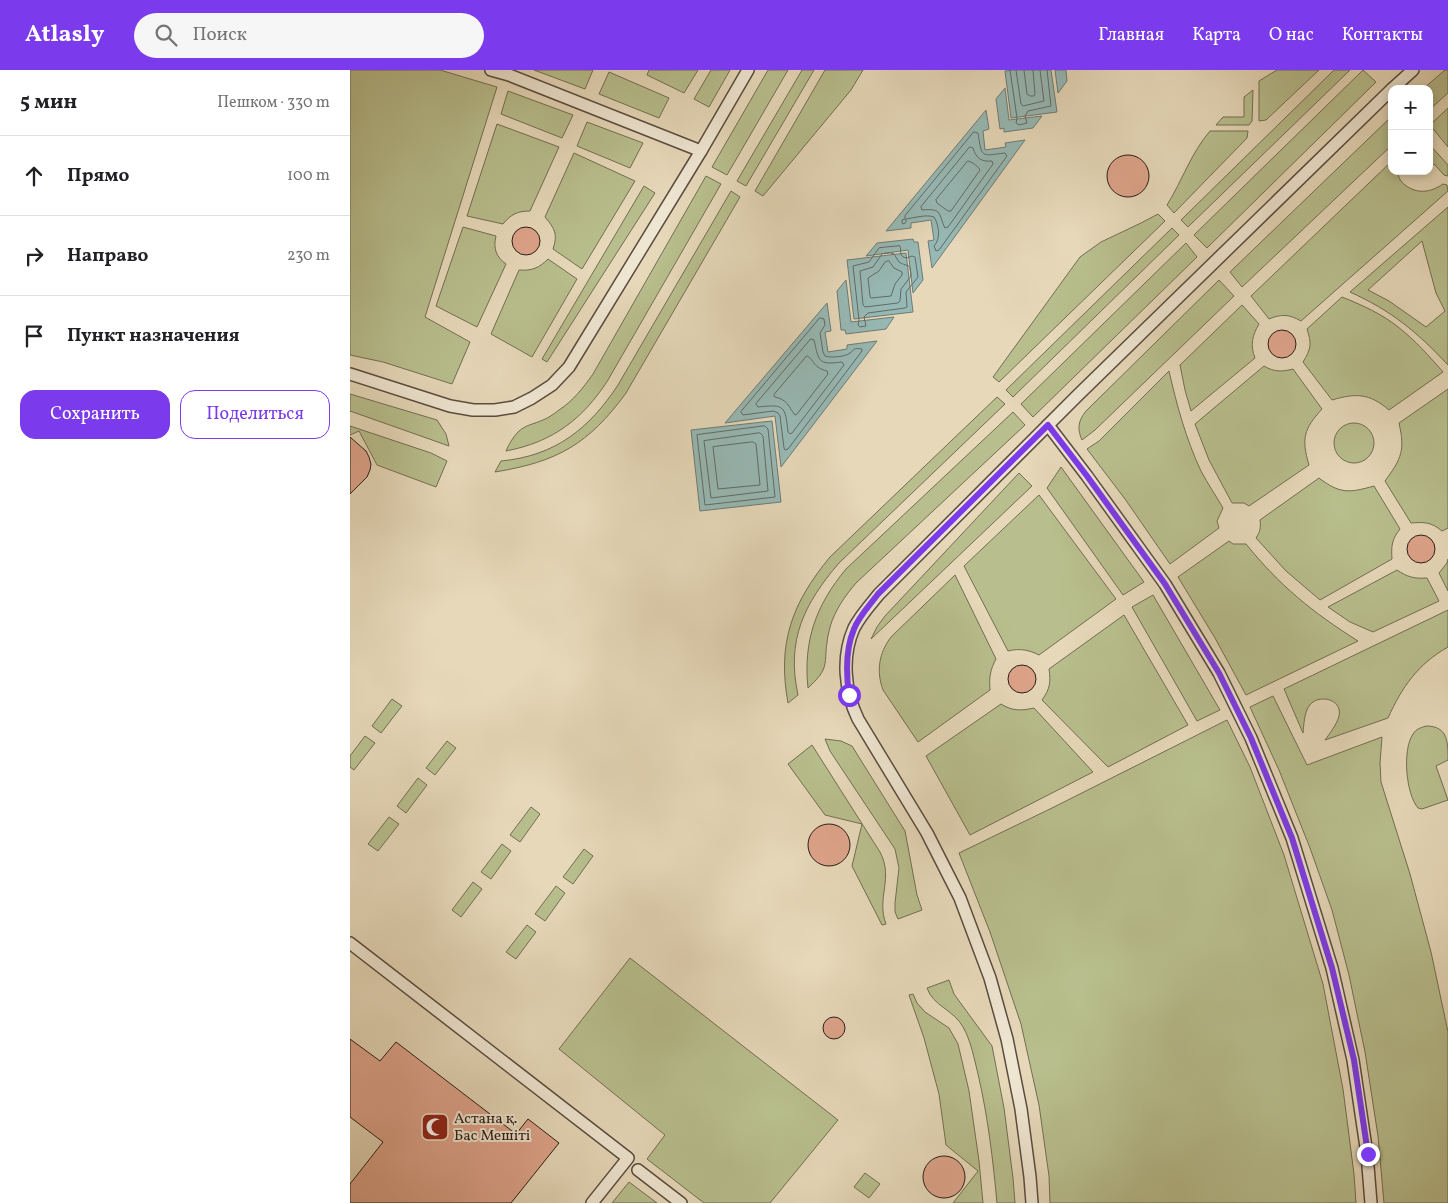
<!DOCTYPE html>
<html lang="ru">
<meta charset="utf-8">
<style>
body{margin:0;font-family:Vollkorn,serif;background:#f6f6f6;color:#202124}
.controls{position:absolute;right:15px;top:15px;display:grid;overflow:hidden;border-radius:10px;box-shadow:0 2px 8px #0003}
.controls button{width:45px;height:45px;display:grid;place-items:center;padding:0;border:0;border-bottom:1px solid #e0e0e0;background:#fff;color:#202124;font:25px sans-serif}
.stop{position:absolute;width:15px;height:15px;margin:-11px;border:4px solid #7c3aed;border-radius:50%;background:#fff}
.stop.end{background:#7c3aed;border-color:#fff;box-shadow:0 1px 5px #0008}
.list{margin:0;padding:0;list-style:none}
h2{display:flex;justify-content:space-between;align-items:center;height:65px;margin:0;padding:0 20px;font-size:21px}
h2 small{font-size:16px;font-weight:400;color:#757577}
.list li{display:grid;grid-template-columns:32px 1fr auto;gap:15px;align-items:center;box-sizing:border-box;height:80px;padding:0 20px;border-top:1px solid #e0e0e0}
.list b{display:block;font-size:19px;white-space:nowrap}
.list em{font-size:16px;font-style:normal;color:#757577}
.actions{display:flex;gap:10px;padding:15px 20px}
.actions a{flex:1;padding:11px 0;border:1px solid #7c3aed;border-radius:15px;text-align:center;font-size:18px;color:#7c3aed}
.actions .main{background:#7c3aed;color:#fff}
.icon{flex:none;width:28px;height:28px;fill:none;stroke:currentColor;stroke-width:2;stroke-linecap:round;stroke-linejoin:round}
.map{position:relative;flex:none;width:1098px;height:1133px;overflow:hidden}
header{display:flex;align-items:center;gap:30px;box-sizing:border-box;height:70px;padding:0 25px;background:#7c3aed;color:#fff}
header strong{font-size:24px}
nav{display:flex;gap:28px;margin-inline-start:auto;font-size:18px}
.search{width:350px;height:45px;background:#f6f6f6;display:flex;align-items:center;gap:12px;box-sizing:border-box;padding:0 18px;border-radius:28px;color:#757577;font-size:19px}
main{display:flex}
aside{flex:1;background:#fff}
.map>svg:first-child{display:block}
.green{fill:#b8be8d;stroke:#726e52;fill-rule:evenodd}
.water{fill:#97b9b5;stroke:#6c7b76}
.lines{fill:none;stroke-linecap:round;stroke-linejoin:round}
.shore{stroke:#616b66;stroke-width:1}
.building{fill:#dea48b;stroke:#2b1d17}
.service-casing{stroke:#5a4c40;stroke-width:14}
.service{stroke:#efe6d2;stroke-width:11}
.route{stroke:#7c3aed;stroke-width:6}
.labels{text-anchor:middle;stroke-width:4;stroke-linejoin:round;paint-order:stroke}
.poi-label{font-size:15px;fill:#2b1d17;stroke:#efe6d2;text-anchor:start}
</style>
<header>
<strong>Atlasly</strong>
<div class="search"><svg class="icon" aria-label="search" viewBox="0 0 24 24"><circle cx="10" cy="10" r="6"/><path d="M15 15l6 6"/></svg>Поиск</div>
<nav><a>Главная</a><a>Карта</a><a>О нас</a><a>Контакты</a></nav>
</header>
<main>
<aside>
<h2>5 мин<small>Пешком · 330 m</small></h2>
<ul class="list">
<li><svg class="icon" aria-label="ahead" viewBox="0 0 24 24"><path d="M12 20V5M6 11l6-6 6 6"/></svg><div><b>Прямо</b></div><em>100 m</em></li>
<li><svg class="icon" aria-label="right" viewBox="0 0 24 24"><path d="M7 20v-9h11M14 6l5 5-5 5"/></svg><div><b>Направо</b></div><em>230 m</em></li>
<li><svg class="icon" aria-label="arrive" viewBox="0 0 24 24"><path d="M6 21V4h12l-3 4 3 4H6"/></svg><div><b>Пункт назначения</b></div></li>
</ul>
<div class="actions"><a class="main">Сохранить</a><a>Поделиться</a></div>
</aside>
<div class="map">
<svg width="1098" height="1133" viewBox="0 0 1098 1133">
<rect width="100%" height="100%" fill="#e6d8b9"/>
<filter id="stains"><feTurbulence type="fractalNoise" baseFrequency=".004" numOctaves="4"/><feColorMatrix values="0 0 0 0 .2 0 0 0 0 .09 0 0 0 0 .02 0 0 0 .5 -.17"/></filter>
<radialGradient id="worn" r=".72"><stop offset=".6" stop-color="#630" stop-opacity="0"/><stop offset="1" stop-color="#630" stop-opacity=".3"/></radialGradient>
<g class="green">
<polygon points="0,0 90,0 147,17 75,247 120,272 102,314 33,292 0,285"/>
<polygon points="184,0 243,0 235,19"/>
<polygon points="299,0 348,0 334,23 297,5"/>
<polygon points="361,0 380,0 359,37 344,29"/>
<polygon points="418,0 438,0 377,105 362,97"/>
<polygon points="452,0 464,0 396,116 387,111"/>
<polygon points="475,0 513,0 501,20 413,126 405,121"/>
<polygon points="927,0 969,0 916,50 909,51 909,11"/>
<polygon points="984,0 1000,0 838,157 831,150"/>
<polygon points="1013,0 1026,12 857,178 844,165"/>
<polygon points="1095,0 1098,0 1098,23 1079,40 1079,19 1073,19"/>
<polygon points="259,2 319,28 309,48 249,24"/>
<polygon points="903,20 902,51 899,55 866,55 873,47 894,47 894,27"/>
<polygon points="158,21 223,45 212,68 151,44"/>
<polygon points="1098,38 1098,77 1080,55"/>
<polygon points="1042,46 1042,75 892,217 880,202"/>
<polygon points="237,52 293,73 280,98 227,76"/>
<path d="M147 54 209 77 180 141C168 141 161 144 153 154L117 146Z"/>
<path d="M860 61H898L897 68 824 143 817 135C832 111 841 83 860 61Z"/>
<polygon points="1079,74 1098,95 1098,106 1094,105 1085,95 1079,92"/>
<path d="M224 83 285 111 232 199 203 179C208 164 205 159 195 147Z"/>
<path d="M1042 91V101H1048C1048 107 1050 111 1055 115 1067 124 1080 123 1093 114L1097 115 1098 121 951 251C939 244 931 244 919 249L901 226Z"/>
<path d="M356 106 371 114 258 310C233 349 203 372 156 381 159 374 163 367 168 362 175 355 184 354 193 350 198 348 204 344 209 340 223 331 233 318 243 304Z"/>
<polygon points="294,116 305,123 197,292 192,289"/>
<path d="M381 121 390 127 276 323C239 374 207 392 145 402L151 391C205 386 239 359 268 315Z"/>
<path d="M1098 137V295C1067 262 1042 241 1000 222ZM1072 171 1086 223 1095 241 1076 257 1039 231 1018 220Z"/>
<polygon points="808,144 815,151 649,312 643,307 730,187 751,172 791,153"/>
<path d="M113 157 146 166C143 178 146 187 156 194L127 257 86 236Z"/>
<polygon points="822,158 829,165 663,327 656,320"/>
<polygon points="836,173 847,187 683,347 671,334"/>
<path d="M198 189 227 209 182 287 141 264 169 200C182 201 189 198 198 189Z"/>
<path d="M869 210 884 226 745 360 732 370C727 359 728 351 736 341Z"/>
<path d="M992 227C1012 235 1032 244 1048 257 1065 270 1079 286 1093 302L1039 340C1019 323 1006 323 982 330L953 292C961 279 962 274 957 259Z"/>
<path d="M892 235 909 254C902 266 900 275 905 288L841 341 835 320 830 295Z"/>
<path d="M914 296C924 302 932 302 943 299L972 339C954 359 951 368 959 395L899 436 894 433H882L859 390 845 354Z"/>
<path d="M819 301C827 336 836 369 851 401 858 414 866 426 873 438L867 451 869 458 820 494 775 429 737 379 749 371Z"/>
<path d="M1098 319V458L1092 461C1081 452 1075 452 1061 453L1035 411C1052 388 1055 380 1049 353Z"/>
<polygon points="0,324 87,350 96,364 99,376 0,341"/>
<path d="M647 327 655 334 489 493C454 534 436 570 448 625L438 633C427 573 442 533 480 487Z"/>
<path d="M663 342 675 355 506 513C495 526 485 540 480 557 479 562 477 568 477 573 475 582 477 592 473 600 470 607 463 613 458 618 453 571 466 535 496 499Z"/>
<circle cx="1004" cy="373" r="20"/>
<polygon points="0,356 81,383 97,391 86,417 27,395 9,361 0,365"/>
<polygon points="711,397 794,512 773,525 697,418"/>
<polygon points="669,403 682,416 521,569 527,557 535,546"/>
<path d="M969 408C990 424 999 423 1024 416L1050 459C1042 469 1041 476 1042 489L970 530 936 501 906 468C910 462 911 457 910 450Z"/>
<path d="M689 425 766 529 689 585C679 580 670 578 658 581L614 496Z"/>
<path d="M879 471 883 474H896C930 516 962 542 1008 571L896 625 865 568 828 507Z"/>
<polygon points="1098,489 1098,521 1089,503 1097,493"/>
<path d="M1047 500C1057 507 1065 509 1077 508L1089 531 1023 562 1000 552 978 537Z"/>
<path d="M605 505 646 589C640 600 639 608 640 620L568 672 533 620C526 601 529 583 541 567Z"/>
<polygon points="803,525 870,640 847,651 782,537"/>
<path d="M1098 540V577C1068 594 1052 617 1038 648L975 670C980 663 987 654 989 646 993 629 968 623 959 636 954 644 954 654 953 663L934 619Z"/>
<path d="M774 545 838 655 758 697 692 630C700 619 701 612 699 599Z"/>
<polygon points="923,626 957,695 1032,667 1030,693 1031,712 1060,804 1081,882 1098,962 1098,1133 1034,1133 1028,1066 1015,982 999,905 982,840 960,778 929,700 900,637"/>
<polygon points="42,629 52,636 31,663 22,656"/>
<path d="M651 634C662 641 671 641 684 638L743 702 620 765 576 686Z"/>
<polygon points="877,650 900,697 934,785 973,914 993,1019 1004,1104 1006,1133 700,1133 699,1106 689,1035 671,954 640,862 609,783 702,738"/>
<path d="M1076 656C1098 656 1098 672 1098 690L1086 696 1098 730 1072 739 1068 738C1056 724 1052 680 1063 664 1066 659 1070 658 1076 656Z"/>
<polygon points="15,666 25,673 4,700 0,697 0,686"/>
<polygon points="475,669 491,671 502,676 555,761 567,825 572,840 548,849 545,842 545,833 549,798 545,779 480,681"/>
<polygon points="97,671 106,678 85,705 76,698"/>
<path d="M462 675 530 782C544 808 526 828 536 854L532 855 502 796 512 754 475 745 438 694Z"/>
<polygon points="68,708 77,715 56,743 47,736"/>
<polygon points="181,737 190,744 170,772 160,765"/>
<polygon points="39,747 49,754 28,781 18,774"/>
<polygon points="152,774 161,781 141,809 131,802"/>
<polygon points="234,779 243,786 223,814 213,807"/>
<polygon points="123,812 132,819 111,847 102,840"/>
<polygon points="206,816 215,823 195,851 185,844"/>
<polygon points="177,855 186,862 166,889 156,882"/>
<polygon points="280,888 488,1050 420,1133 354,1133 297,1089 315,1065 209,979"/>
<path d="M599 910 604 924 642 976 654 1038 663 1108 665 1133H647C643 1090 638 1047 628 1004 624 988 621 971 613 957 604 940 583 936 577 918Z"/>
<polygon points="563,924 567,933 575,942 599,958 608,974 619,1021 629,1091 633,1133 603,1133 628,1101 596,1075 589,1024 574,968 559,925"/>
<polygon points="515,1103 530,1114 519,1128 504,1117"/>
<polygon points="279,1112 307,1133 262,1133"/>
</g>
<g class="water">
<polygon points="663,0 701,0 707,42 661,48 655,1"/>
<polygon points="705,0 716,0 717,11 708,23"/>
<polygon points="655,18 659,50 692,46 683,58 654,62 654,58 650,59 646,29"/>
<polygon points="636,40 639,59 633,61 635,80 656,77 655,73 675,70 582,198 578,171 584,170 581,150 561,153 561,158 536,161"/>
<polygon points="563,169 564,172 568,172 573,210 563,223 558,180 516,186 527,173"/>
<polygon points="556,183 563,242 504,249 497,190"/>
<polygon points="496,210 501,252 544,247 536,259 496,264 495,260 491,260 487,221"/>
<polygon points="477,233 481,261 475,262 478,282 497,279 497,275 527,271 431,397 425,346 375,353"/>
<polygon points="422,351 431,432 350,441 341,360"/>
</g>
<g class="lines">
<g class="shore">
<polyline points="660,0 667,48 666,53 669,55 677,53 675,46 678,41 701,36 697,0"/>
<polyline points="666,0 671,34 673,36 694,31 690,0"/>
<polyline points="674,0 677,24 680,26 684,26 685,24 683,0"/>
<path d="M624 62 628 63C632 88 630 86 655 83L657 86 589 180 586 181 584 176C591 169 589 155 584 147 576 144 564 148 556 149V152L554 154 552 153V150L555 149V146Z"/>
<path d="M620 77 623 78C626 88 631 92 642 91L643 94 598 157 595 158C588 144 593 138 572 140L571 137Z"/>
<path d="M618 91C621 91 629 97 630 100L601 141H598L587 133 586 130Z"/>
<path d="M550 176C552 181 548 187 557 188L562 186 565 187 568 207 556 222 557 237 555 238 518 243 514 247 516 256 510 257 508 255 509 250 503 196 519 192 529 178Z"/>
<path d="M541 183 544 184 549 192C559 198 560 192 561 206L551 219 550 231 548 233 515 237 513 235 510 201 523 197 532 184Z"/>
<polygon points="539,191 544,198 552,202 552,205 545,214 541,226 521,228 520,226 518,208 529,201 535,192"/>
<path d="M470 248 474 249 475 255 470 263 473 282 475 286C481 288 495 287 500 283 506 278 504 278 512 279V281L438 379 435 380 434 378 430 346 428 343 423 341 393 345 391 342Z"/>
<path d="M461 269 464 270C469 292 468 295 492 292L494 295 442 363 440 364 438 362C435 336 435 334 408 337L406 334Z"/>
<path d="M457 286C465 290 462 297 477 301L478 304 447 344 445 345C438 336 438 330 425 327L424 325Z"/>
<polygon points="415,356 418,359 425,427 355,435 347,365"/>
<polygon points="410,363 413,366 418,421 361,428 354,371"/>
<polygon points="403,372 406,374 410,415 368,419 363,377"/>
</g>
</g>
<g class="building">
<circle cx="778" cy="106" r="21"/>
<circle cx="176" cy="171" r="14"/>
<circle cx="932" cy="274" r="14"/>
<polygon points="0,367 16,381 19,387 21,394 20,400 17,407 0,424"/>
<circle cx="1071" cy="479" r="14"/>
<circle cx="672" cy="609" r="14"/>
<circle cx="479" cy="775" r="21"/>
<circle cx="484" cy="958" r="11"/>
<polygon points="0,969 30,991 46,972 166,1064 178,1049 209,1073 161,1133 0,1133 0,1114 33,1072 0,1047"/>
<circle cx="594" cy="1107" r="21"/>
</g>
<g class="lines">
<g class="service-casing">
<g id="service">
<polyline points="141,0 159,5 351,81"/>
<polyline points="1042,19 1063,0"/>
<polyline points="0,304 100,336 123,340 145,340 164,337 182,328 202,315 219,297 351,81 398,0"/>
<polyline points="698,355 737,406 815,514 869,603 901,668 942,768 982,898 1003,990 1017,1084 1021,1133"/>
<polyline points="0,873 278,1088 242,1133"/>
<polyline points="288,1100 331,1133"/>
<path d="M682 1133 680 1107 671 1039 657 969 640 908 610 828 577 763 508 649C495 622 491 587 504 558 510 546 520 535 529 524L728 325 1042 19"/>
</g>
</g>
<use href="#service" class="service"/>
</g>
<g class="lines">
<path class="route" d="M499 625C496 603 495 580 504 559 509 546 520 535 528 524L698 355 737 406 815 514 869 603 901 668 942 768 982 898 1004 990 1018 1084"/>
</g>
<defs>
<g id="mosque-square" transform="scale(1.4375)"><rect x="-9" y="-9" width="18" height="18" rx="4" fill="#8f2418" stroke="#efe6d2"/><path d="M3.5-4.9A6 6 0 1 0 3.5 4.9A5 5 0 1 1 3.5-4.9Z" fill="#fff"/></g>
</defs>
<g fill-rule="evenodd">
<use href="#mosque-square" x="85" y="1057"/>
</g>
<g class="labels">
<g class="poi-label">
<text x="104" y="1053">Астана қ.<tspan x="104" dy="17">Бас Мешіті</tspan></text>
</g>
</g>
<rect width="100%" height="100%" filter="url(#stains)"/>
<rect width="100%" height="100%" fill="url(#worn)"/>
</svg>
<div class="controls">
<button>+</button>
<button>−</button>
</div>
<div class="stop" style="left:499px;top:625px"></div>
<div class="stop end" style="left:1018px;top:1084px"></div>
</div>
</main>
